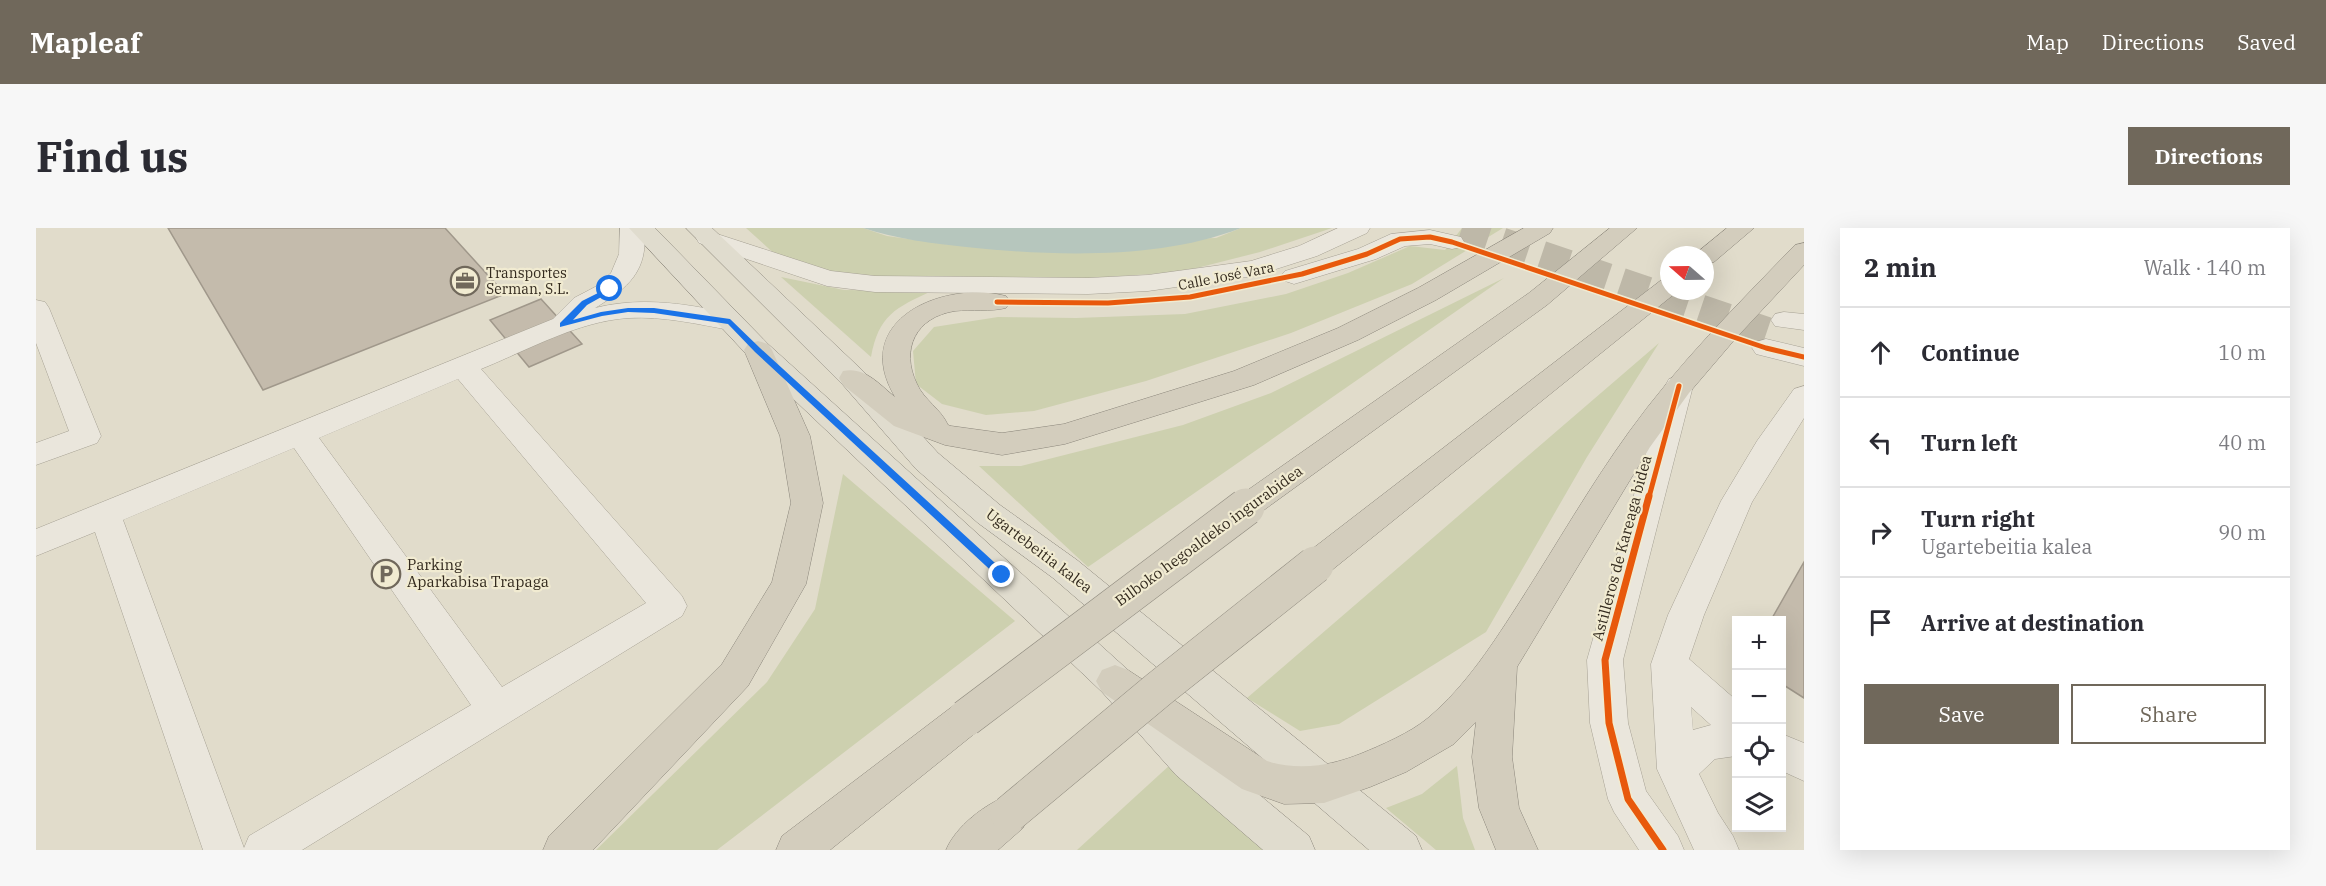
<!DOCTYPE html>
<meta charset="utf-8">
<style>
body{margin:0;font-family:"IBM Plex Serif",serif;background:#f7f7f7;color:#2b2b33}
.controls{position:absolute;right:18px;bottom:18px;display:grid;overflow:hidden;border-radius:0px;box-shadow:0 6px 24px #0002}
.controls button{width:54px;height:54px;display:grid;place-items:center;padding:0;border:0;border-bottom:2px solid #e1e1e2;background:#fff;color:#2b2b33;font:30px sans-serif}
.compass{position:absolute;left:1624px;top:18px;width:54px;height:54px;border-radius:50%;background:#fff;box-shadow:0 6px 24px #0002;rotate:290deg}
.stop{position:absolute;width:18px;height:18px;margin:-14px;border:4px solid #1a73e8;border-radius:50%;background:#fff}
.stop.end{background:#1a73e8;border-color:#fff;box-shadow:0 2px 6px #0008}
.list{margin:0;padding:0;list-style:none}
h2{display:flex;justify-content:space-between;align-items:center;height:78px;margin:0;padding:0 24px;font-size:26px}
h2 small{font-size:20px;font-weight:400;color:#7c7c81}
.list li{display:grid;grid-template-columns:39px 1fr auto;gap:18px;align-items:center;box-sizing:border-box;height:90px;padding:0 24px;border-top:2px solid #e1e1e2}
.list b{display:block;font-size:22px;white-space:nowrap}
.list p{margin:0;font-size:20px;white-space:nowrap;color:#7c7c81}
.list em{font-size:20px;font-style:normal;color:#7c7c81}
.actions{display:flex;gap:12px;padding:18px 24px}
.actions a{flex:1;padding:14px 0;border:2px solid #70685b;border-radius:0px;text-align:center;font-size:21px;color:#70685b}
.actions .main{background:#70685b;color:#fff}
.icon{flex:none;width:33px;height:33px;fill:none;stroke:currentColor;stroke-width:2;stroke-linecap:round;stroke-linejoin:round}
.map{position:relative;flex:none;width:1768px;height:622px;overflow:hidden;border-radius:0px}
header{display:flex;align-items:center;gap:36px;box-sizing:border-box;height:84px;padding:0 30px;background:#70685b;color:#fff}
header strong{font-size:28px}
nav{display:flex;gap:33px;margin-inline-start:auto;font-size:21px}
.intro{display:flex;align-items:center;justify-content:space-between;box-sizing:border-box;height:144px;padding:0 36px}
h1{margin:0;font-size:42px}
.button{padding:15px 27px;border-radius:0px;background:#70685b;color:#fff;font-size:21px;font-weight:700}
main{display:flex;gap:36px;padding:0 36px}
aside{flex:1;background:#fff;border-radius:0px;box-shadow:0 6px 24px #0002}
.map>svg:first-child{display:block}
.green{fill:#cdd0af}
.water{fill:#b6c6bd}
.building{fill:#c4bbac;stroke:#a0988b;stroke-width:1.5}
.lines{fill:none;stroke-linecap:round;stroke-linejoin:round}
.minor-tunnel{stroke:#beb8a8;stroke-width:28;stroke-dasharray:28 14;stroke-linecap:butt}
.minor-casing{stroke:#a6a194;stroke-width:1}
.major-casing{stroke:#8b867b;stroke-width:1}
.highway-casing{stroke:#8b867b;stroke-width:1}
.minor{fill:#eae6dc;fill-rule:evenodd}
.major{fill:#e0dcce;fill-rule:evenodd}
.highway{fill:#d3cdbd;fill-rule:evenodd}
.highway-bridge-casing{stroke:#8b867b;stroke-width:38;stroke-linecap:butt}
.highway-bridge{stroke:#d3cdbd;stroke-width:37}
.cycleway-far1-casing{stroke:#f1ebd1;stroke-width:8}
.cycleway-casing{stroke:#f1ebd1;stroke-width:10}
.cycleway-far1{stroke:#e8590c;stroke-width:5}
.cycleway{stroke:#e8590c;stroke-width:7}
.route{fill:#1a73e8}
.labels{text-anchor:middle;stroke-width:4.5;stroke-linejoin:round;paint-order:stroke}
.far-poi-label{font-size:14px;fill:#332a1e;stroke:#f1ebd1;text-anchor:start}
.far-street-label{font-size:14px;fill:#332a1e;stroke:#f1ebd1}
.street-label{font-size:15px;fill:#332a1e;stroke:#f1ebd1}
.poi-label{font-size:15px;fill:#332a1e;stroke:#f1ebd1;text-anchor:start}
</style>
<header>
<strong>Mapleaf</strong>
<nav><a>Map</a><a>Directions</a><a>Saved</a></nav>
</header>
<div class="intro"><h1>Find us</h1><a class="button">Directions</a></div>
<main>
<div class="map">
<svg width="1768" height="622" viewBox="0 0 1768 622">
<rect width="100%" height="100%" fill="#e1dccb"/>
<g class="green">
<polygon points="710,0 827,0 851,8 916,17 1180,10 1205,0 1296,0 1224,24 1145,44 1040,51 839,56 753,39"/>
<polygon points="1426,0 1467,0 1376,56 1255,105 1110,153 998,183 950,187 906,176 880,156 877,123 898,99 962,89 1040,90 1149,86 1250,66 1312,45 1374,18 1409,22"/>
<path d="M745 49 808 62 896 63C859 80 843 87 835 129Z"/>
<polygon points="1468,50 1052,339 943,238 985,238 1147,197 1235,165"/>
<polygon points="1623,115 1551,229 1450,404 1303,496 1264,503 1211,470"/>
<polygon points="807,246 979,393 681,622 560,622 731,454 779,381"/>
<polygon points="1135,536 1240,622 1041,622"/>
<polygon points="1421,538 1427,590 1439,622 1400,622 1350,580 1386,566"/>
</g>
<path class="water" d="M827 0H1205C1123 32 1016 28 930 19 895 15 860 11 827 0Z"/>
<g class="building">
<polygon points="132,0 409,0 469,66 227,162"/>
<polygon points="505,71 546,116 493,139 454,92"/>
<polygon points="1768,334 1768,470 1746,456 1746,392 1735,392"/>
</g>
<g class="lines">
<polyline class="minor-tunnel" points="1426,0 1743,107"/>
<g class="minor-casing">
<g id="minor">
<path d="M584 0H608C613 43 592 60 559 80 606 68 657 76 703 88L707 94 703 100 694 102C661 96 627 88 593 90 542 93 492 122 445 141L646 368 651 378 646 388 266 622H167L59 304 0 328V301L517 91 538 70 559 59 575 45 583 26ZM422 151 610 375 466 459 283 210ZM258 220 435 477 213 608 208 620 87 292Z"/>
<polygon points="1302,0 1334,0 1331,5 1281,28 1218,48 1112,63 1052,66 839,64 791,58 663,15 660,10 663,5 672,3 795,43 839,48 1052,50 1112,47 1215,33 1263,18"/>
<polygon points="1394,2 1425,9 1428,14 1425,19 1416,21 1394,16 1369,18 1340,31 1258,56 1249,53 1245,48 1249,43 1322,21 1355,6"/>
<polygon points="0,72 9,74 13,80 65,208 61,215 0,237 0,215 33,203 0,115"/>
<polygon points="1748,84 1768,86 1768,102 1739,98 1735,92 1739,86"/>
<polygon points="1730,111 1768,120 1768,138 1720,126 1716,120 1720,114"/>
<polygon points="1643,148 1653,151 1657,158 1587,432 1592,495 1610,563 1642,608 1648,622 1603,622 1578,584 1572,571 1554,495 1551,432 1629,158 1633,151"/>
<path d="M1768 158V190L1716 274 1668 387 1653 431 1700 472V528L1679 531 1663 546 1682 585 1697 608 1703 622H1658L1621 541 1615 436 1632 387 1685 273 1721 213 1758 161ZM1655 479 1675 497 1657 502Z"/>
<polygon points="1746,506 1768,515 1768,553 1746,543"/>
</g>
</g>
<g class="major-casing">
<g id="major">
<polygon points="593,0 619,0 732,116 1092,442 1168,521 1273,608 1279,622 1227,622 1140,547 1066,464 712,128"/>
<polygon points="650,0 676,0 827,143 902,225 964,277 1041,332 1380,608 1386,622 1333,622 1017,350 942,295 880,241 807,157"/>
</g>
</g>
<g class="highway-casing">
<g id="highway">
<path d="M1488 0H1517L1514 5 1400 72 1322 112 1218 157 1029 216 966 227 909 217 858 198 807 157 803 150 807 143C828 138 843 156 859 169 813 92 907 52 970 68L974 74 970 80C954 84 936 81 919 83 880 89 864 121 881 156 888 172 905 181 912 197L915 198 966 205 1028 196 1198 143 1302 100 1382 60Z"/>
<polygon points="1574,0 1601,0 1511,77 1221,287 1210,291 1199,287 1194,279 1199,271 1493,65"/>
<polygon points="1691,0 1718,0 1678,34 1669,36 1669,27 1658,27"/>
<path d="M1768 15V37L1700 110 1653 165 1614 219 1481 439 1476 529 1483 580 1502 622H1460L1443 580 1436 529 1440 494 1418 516 1370 544 1334 559 1288 575 1248 576 1206 561 1066 464 1060 453 1066 442 1079 437 1092 442 1231 533C1262 543 1294 538 1324 526 1346 517 1374 505 1392 490 1431 457 1458 414 1485 372 1521 316 1554 258 1593 204 1642 136 1701 77 1759 17Z"/>
<polygon points="1633,50 1633,63 1642,63 1291,346 1279,350 1267,346 1262,337 1267,328 1624,53"/>
<polygon points="722,113 732,116 736,122 774,208 787,275 770,356 712,458 557,622 507,622 513,608 686,436 736,354 755,275 744,208 708,122 712,116"/>
<polygon points="930,473 943,478 949,490 943,502 794,622 740,622 746,608 917,478"/>
<path d="M973 567 987 572 993 586 987 600 962 622H910C920 598 949 576 973 567Z"/>
</g>
</g>
<use href="#minor" class="minor"/>
<use href="#major" class="major"/>
<use href="#highway" class="highway"/>
<g class="highway-bridge-casing">
<g id="highway-bridge">
<polyline points="930,490 1210,279"/>
<polyline points="973,586 1123,461 1279,337"/>
</g>
</g>
<use href="#highway-bridge" class="highway-bridge"/>
<g class="cycleway-far1-casing">
<g id="cycleway-far1">
<polyline points="961,74 1072,75 1154,69 1266,46 1331,26 1364,11 1394,9 1416,14 1730,120 1768,129"/>
<polyline points="1613,269 1643,158"/>
</g>
</g>
<g class="cycleway-casing">
<polyline id="cycleway" points="1613,268 1569,432 1573,495 1592,571 1627,622"/>
</g>
<use href="#cycleway-far1" class="cycleway-far1"/>
<use href="#cycleway" class="cycleway"/>
</g>
<polygon class="route" points="574,59 576,60 576,63 551,77 537,92 565,84 592,80 618,80 694,91 724,120 970,345 970,350 963,350 719,124 692,96 618,85 592,84 566,88 524,99 524,95 546,73"/>
<defs>
<g id="office-ring" transform="scale(1.5)"><circle r="9.5" fill="#f1ebd1" stroke="#70685b" stroke-width="1.5"/><path d="M-6-3h4V-5.5h4V-3h4V5H-6ZM-1-4.5V-3h2v-1.5ZM-6 0V1H6V0Z" fill="#70685b"/></g>
<g id="parking-ring" transform="scale(1.5)"><circle r="9.5" fill="#f1ebd1" stroke="#70685b" stroke-width="1.5"/><path d="M-3.5-5.5H1a3.5 3.5 0 0 1 0 7H-1V5.5H-3.5ZM-1-3.4V-.6H.8a1.4 1.4 0 0 0 0-2.8Z" fill="#70685b"/></g>
</defs>
<g fill-rule="evenodd">
<use href="#office-ring" x="429" y="53"/>
<use href="#parking-ring" x="350" y="346"/>
</g>
<g class="labels">
<g class="far-poi-label">
<text x="450" y="50">Transportes<tspan x="450" dy="16">Serman, S.L.</tspan></text>
</g>
<g class="far-street-label">
<text transform="translate(1190 48) rotate(-11)" y="5">Calle José Vara</text>
</g>
<g class="street-label">
<text transform="translate(1173 308) rotate(-36)" y="5">Bilboko hegoaldeko ingurabidea</text>
<text transform="translate(1586 320) rotate(-75)" y="5">Astilleros de Kareaga bidea</text>
<text transform="translate(1003 323) rotate(37)" y="5">Ugartebeitia kalea</text>
</g>
<g class="poi-label">
<text x="371" y="342">Parking<tspan x="371" dy="17">Aparkabisa Trapaga</tspan></text>
</g>
</g>
</svg>
<div class="controls">
<button>+</button>
<button>−</button>
<button><svg class="icon" aria-label="locate" viewBox="0 0 24 24"><circle cx="12" cy="12" r="6"/><path d="M12 2v4M12 18v4M2 12h4M18 12h4"/></svg></button>
<button><svg class="icon" aria-label="layers" viewBox="0 0 24 24"><path d="M12 4l9 5-9 5-9-5zM3 14l9 5 9-5"/></svg></button>
</div>
<svg class="compass" viewBox="-18 -18 36 36"><path d="M0-13l5 13h-10z" fill="#e53935"/><path d="M0 13l5-13h-10z" fill="#7c7c81"/></svg>
<div class="stop" style="left:574px;top:61px"></div>
<div class="stop end" style="left:966px;top:347px"></div>
</div>
<aside>
<h2>2 min<small>Walk · 140 m</small></h2>
<ul class="list">
<li><svg class="icon" aria-label="ahead" viewBox="0 0 24 24"><path d="M12 20V5M6 11l6-6 6 6"/></svg><div><b>Continue</b></div><em>10 m</em></li>
<li><svg class="icon" aria-label="left" viewBox="0 0 24 24"><path d="M17 20v-9H6M10 6l-5 5 5 5"/></svg><div><b>Turn left</b></div><em>40 m</em></li>
<li><svg class="icon" aria-label="right" viewBox="0 0 24 24"><path d="M7 20v-9h11M14 6l5 5-5 5"/></svg><div><b>Turn right</b><p>Ugartebeitia kalea</p></div><em>90 m</em></li>
<li><svg class="icon" aria-label="arrive" viewBox="0 0 24 24"><path d="M6 21V4h12l-3 4 3 4H6"/></svg><div><b>Arrive at destination</b></div></li>
</ul>
<div class="actions"><a class="main">Save</a><a>Share</a></div>
</aside>
</main>
